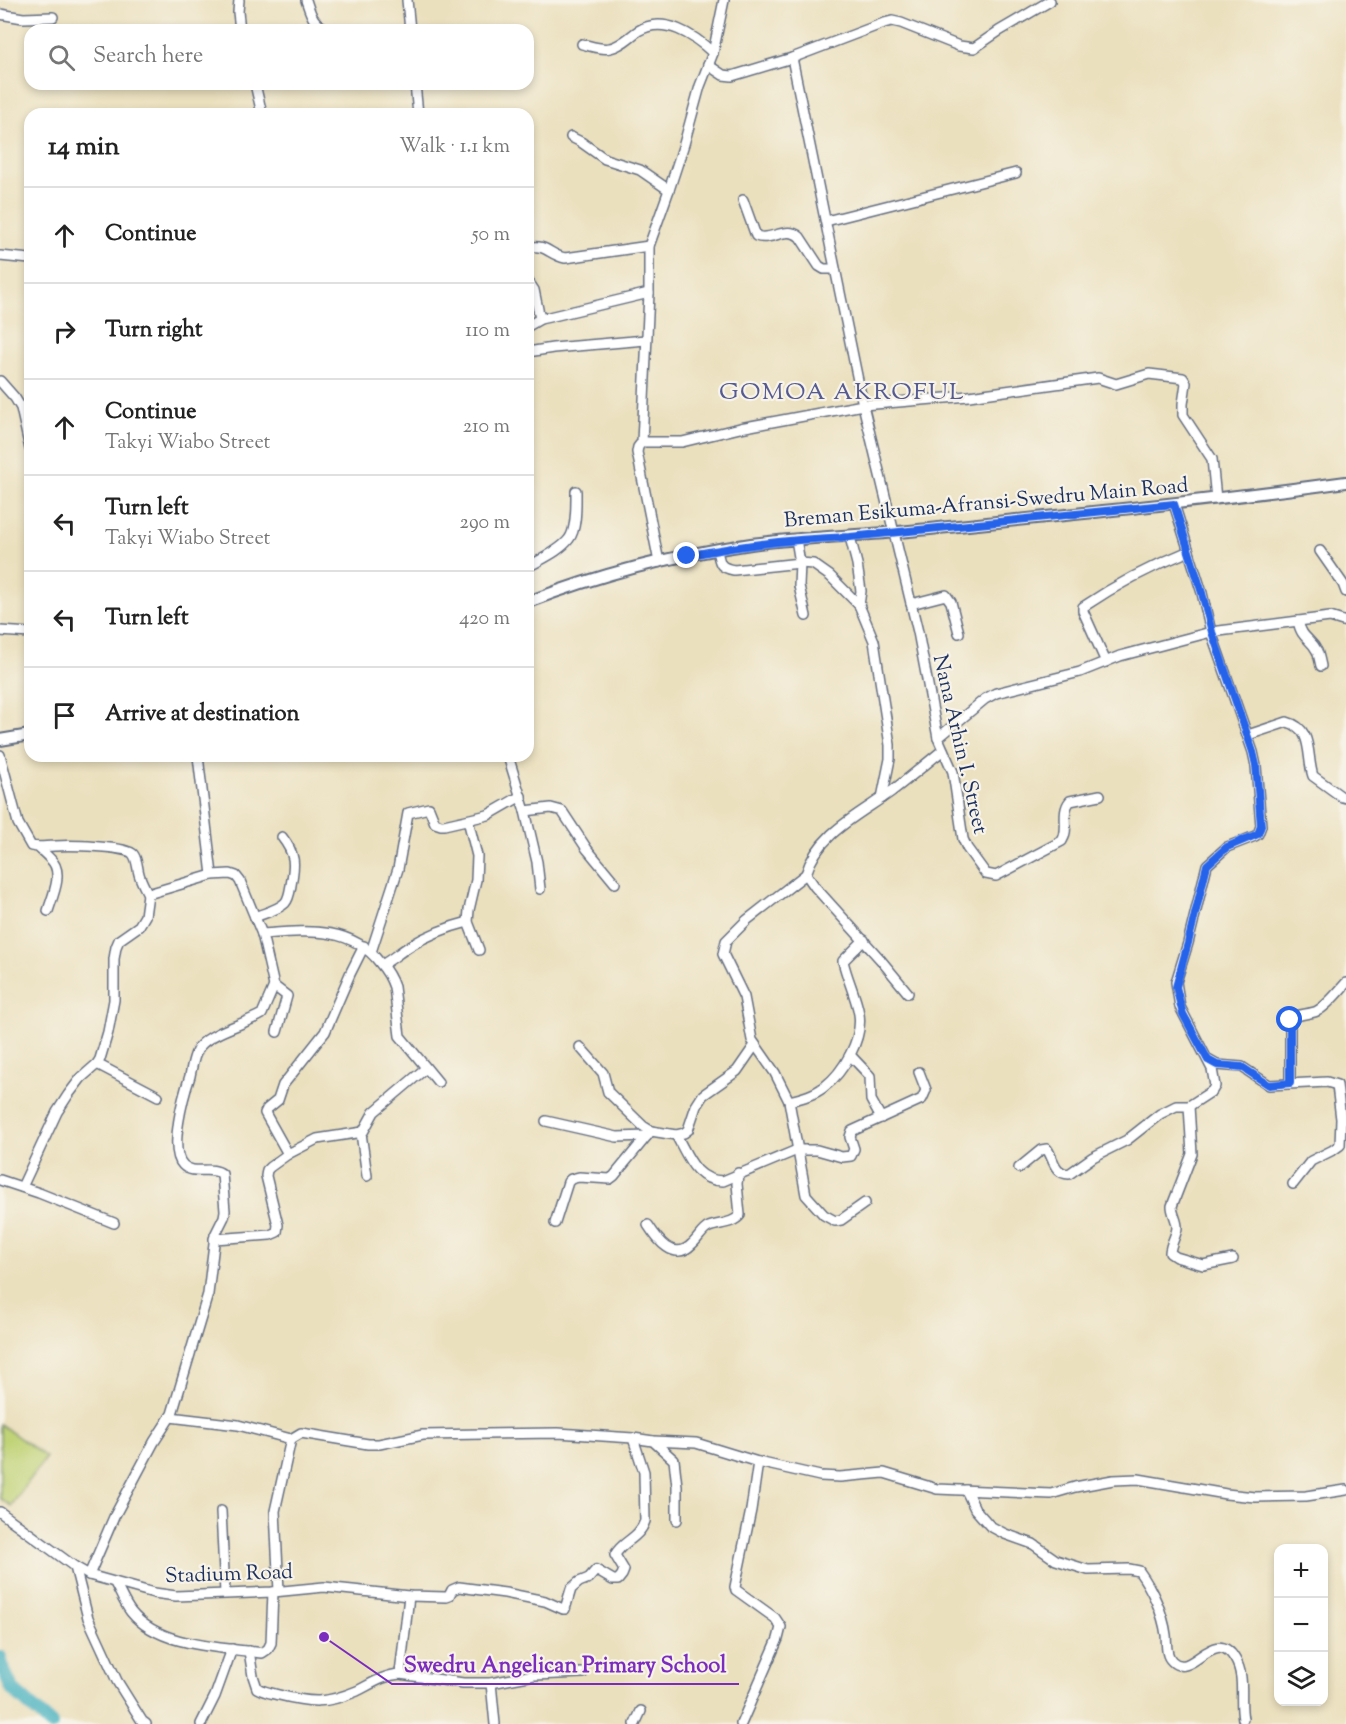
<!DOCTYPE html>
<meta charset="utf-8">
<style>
body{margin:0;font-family:"Sorts Mill Goudy",serif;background:#f6f6f6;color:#222}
.controls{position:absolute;right:18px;bottom:18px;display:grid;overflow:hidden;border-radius:12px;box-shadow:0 3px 9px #0003}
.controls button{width:54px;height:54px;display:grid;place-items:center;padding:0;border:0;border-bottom:2px solid #e0e0e0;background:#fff;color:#222;font:30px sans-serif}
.stop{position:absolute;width:18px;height:18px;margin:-14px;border:4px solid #2563eb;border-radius:50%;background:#fff}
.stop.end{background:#2563eb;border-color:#fff;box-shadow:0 2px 6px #0008}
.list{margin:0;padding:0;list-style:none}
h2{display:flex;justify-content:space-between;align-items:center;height:78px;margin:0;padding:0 24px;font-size:26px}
h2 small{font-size:20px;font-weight:400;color:#767676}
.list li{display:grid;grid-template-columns:39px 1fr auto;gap:18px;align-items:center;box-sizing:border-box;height:96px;padding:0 24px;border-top:2px solid #e0e0e0}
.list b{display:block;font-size:22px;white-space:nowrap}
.list p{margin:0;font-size:20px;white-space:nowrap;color:#767676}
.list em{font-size:20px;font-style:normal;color:#767676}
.icon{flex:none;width:33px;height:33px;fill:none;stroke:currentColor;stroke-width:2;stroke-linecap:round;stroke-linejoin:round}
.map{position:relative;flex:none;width:1346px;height:1724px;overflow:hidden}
.search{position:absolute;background:#fff;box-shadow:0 3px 9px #0003;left:24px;top:24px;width:510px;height:66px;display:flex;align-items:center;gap:15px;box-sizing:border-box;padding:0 21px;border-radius:18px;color:#767676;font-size:22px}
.panel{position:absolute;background:#fff;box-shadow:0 3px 9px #0003;left:24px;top:108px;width:510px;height:654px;border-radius:18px}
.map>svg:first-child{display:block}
.green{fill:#c0d376;stroke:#6e816a;stroke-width:1.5}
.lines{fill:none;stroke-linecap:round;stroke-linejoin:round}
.river{stroke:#44b1c0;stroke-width:14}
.minor-casing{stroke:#646d80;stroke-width:12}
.major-casing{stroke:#646d80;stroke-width:14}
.minor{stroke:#fff;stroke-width:9}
.major{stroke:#fff;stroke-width:10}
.route{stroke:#2563eb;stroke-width:8}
.labels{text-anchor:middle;stroke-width:4.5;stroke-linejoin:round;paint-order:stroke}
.street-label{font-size:21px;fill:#1b2f5e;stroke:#f7f3e8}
.quarter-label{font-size:24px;letter-spacing:1.5px;fill:#555a92;stroke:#f7f3e8}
.leader{fill:none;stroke:#7b2cbf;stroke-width:2}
.callout-dot{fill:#7b2cbf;stroke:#f7f3e8;stroke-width:2}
.callout-label{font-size:22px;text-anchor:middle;font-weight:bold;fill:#7b2cbf;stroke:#f7f3e8;stroke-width:4.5;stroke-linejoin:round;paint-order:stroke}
</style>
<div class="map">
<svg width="1346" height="1724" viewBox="0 0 1346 1724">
<rect width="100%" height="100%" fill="#f7f3e8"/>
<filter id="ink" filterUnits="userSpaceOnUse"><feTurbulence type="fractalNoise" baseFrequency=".0167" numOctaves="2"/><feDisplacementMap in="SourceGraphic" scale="12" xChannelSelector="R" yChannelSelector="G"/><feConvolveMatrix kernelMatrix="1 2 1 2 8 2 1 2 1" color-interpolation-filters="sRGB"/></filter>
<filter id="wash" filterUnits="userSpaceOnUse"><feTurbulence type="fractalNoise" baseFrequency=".008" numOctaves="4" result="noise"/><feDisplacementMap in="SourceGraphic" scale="24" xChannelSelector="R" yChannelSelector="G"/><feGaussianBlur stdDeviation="1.35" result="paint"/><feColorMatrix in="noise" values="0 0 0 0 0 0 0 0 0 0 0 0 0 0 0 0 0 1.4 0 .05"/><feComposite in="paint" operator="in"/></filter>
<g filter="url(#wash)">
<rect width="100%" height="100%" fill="#ebe0be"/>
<polygon class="green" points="0,1424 46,1457 11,1506 0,1498"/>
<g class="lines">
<polyline class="river" points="0,1657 3,1669 13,1690 51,1724"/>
</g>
</g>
<g filter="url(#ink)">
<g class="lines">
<g class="minor-casing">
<g id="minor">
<polyline points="239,0 238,12 240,30"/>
<path d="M306 0C311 15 313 25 330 30"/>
<polyline points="407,0 410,30"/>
<polyline points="0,14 23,18 53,17"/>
<path d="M582 44C591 46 601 50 610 48 621 46 629 37 638 31 664 15 694 35 713 53"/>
<polyline points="792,58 884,23 892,21 901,23 959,46 974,48 999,31 1050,1"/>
<polyline points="255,84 262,114"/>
<polyline points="415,84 418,114"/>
<polyline points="571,137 581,142 605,159 640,170 669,190"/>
<path d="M743 200 756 236C771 242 786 225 800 237L819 266 824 269H834"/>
<polyline points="826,221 1016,173"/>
<path d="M528 248C546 243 549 255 565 258L649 246"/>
<polyline points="0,256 30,259"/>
<polyline points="528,281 534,290 540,319"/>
<polyline points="528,326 540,319 549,317 649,293"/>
<polyline points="528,352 553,348 646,340"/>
<polyline points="0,381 15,398 21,408 30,449"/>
<polyline points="642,442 682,442 740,428 863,405 792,58 732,76 723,75 708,65"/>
<polyline points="850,537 857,564 861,591 859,605 874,641 890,745 890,759 882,798"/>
<polyline points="796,539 800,563 799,586 806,616"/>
<path d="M717 550C720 564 719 567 734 570L800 563 813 564 830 576 859 605"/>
<polyline points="1320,551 1343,584 1346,592"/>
<polyline points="659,562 637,452 638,447 642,442 649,293 649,246 669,190 684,144 700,86 713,53 724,0"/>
<path d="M528 567C541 559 560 551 569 539 577 529 576 504 576 491"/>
<polyline points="911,604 946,595 951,602 959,633"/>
<path d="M1298 621C1302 640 1310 637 1317 651 1319 656 1320 662 1321 666"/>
<polyline points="0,631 30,633"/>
<path d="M1106 662 1083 611V607C1117 584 1152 566 1189 551"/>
<path d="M1248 735 1287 722C1314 729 1306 756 1313 776L1342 797 1346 798"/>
<polyline points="938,738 985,699 996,693 1080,672 1120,656 1211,632 1330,617 1346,622"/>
<path d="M0 755 18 823 31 846C40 848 46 846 55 846 68 845 127 846 133 854 138 860 137 870 140 877 142 883 145 888 148 894"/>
<polyline points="198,756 212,875"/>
<polyline points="508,756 525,811 551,808 562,811 587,849 615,883"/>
<path d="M1100 795 1070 801C1060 813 1070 829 1062 841L996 876 986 874 967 848 963 839 953 772 938 738 918 632 863 405 969 396 1098 378 1116 384 1149 374 1183 378 1186 383 1183 404V415L1212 459 1216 499"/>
<polyline points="525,811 537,862 540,889"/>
<polyline points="468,820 477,856 476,880 469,910 468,922 479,950"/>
<path d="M39 848C43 852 49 857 53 862 63 875 52 897 48 911"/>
<polyline points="806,874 747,920 726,941 723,954 744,997 752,1040 775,1073 789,1101 806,1195 824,1215 835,1221 841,1220 865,1203"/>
<path d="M255 917C264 913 278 910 285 903 289 899 290 891 291 885 295 864 296 855 282 837"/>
<path d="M262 934C305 931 351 925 380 963 386 970 391 978 394 987L400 1036 438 1082"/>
<polyline points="371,952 398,869 408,813 429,808 435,823 441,825 444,825 488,815 521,796"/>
<path d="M382 965C392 959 400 952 410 946 428 935 448 927 468 922"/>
<path d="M908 993 880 959 815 887 806 874C818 833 859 815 892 791 909 778 926 764 943 750"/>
<polyline points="580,1047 603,1073 608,1092 643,1126 651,1131 676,1135 684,1133 688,1130 696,1106 703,1095 737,1071 755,1045"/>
<polyline points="850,1055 870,1076 871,1100 881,1118"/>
<polyline points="1208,1060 1217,1065 1242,1067 1269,1085 1327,1082 1337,1085 1341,1119 1340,1145 1333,1150 1311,1161 1293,1184"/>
<polyline points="97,1064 158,1096"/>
<path d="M1290 1083V1020C1297 1013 1308 1015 1317 1011 1327 1006 1339 991 1346 983"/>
<path d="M789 1101C801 1098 814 1095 824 1087 843 1073 863 1039 859 1014 856 996 847 979 843 961L864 940"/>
<path d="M1189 1106 1192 1154 1172 1206C1172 1213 1177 1220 1177 1227 1177 1235 1170 1244 1170 1253L1176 1257 1203 1265 1233 1259"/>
<polyline points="546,1121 617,1137 647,1136"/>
<polyline points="361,1133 367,1176"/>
<path d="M676 1135C688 1156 695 1181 723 1181L797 1150H817L842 1157 851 1156 854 1149 850 1137 852 1131 922 1099 926 1090 919 1072"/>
<polyline points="288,1154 265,1113 267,1109 278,1100 283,1085 325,1032 350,974 364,946"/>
<path d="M1019 1168 1041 1150 1047 1149C1054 1159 1054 1174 1069 1174L1093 1157 1127 1140 1160 1114 1176 1106H1189L1212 1091 1215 1086 1212 1069 1180 1007 1176 982 1188 943 1207 865 1227 847 1255 836 1258 834 1261 826 1256 766 1253 752 1211 632 1202 593 1174 504"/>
<polyline points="0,1180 39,1193 114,1223"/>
<polyline points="22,1187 57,1112 68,1095 81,1078 97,1064 100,1059 108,1032 114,1000 114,959 116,947 119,940 139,926 145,916 148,894 212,875 230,874 236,876 240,881 262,934 274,986 287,996 277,1032"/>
<polyline points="555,1223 562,1201 568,1182 571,1179 579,1177 610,1179 614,1176 651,1131"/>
<path d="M648 1225C657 1239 674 1263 692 1244 698 1239 702 1230 709 1227 720 1223 733 1224 740 1215L737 1184 738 1173"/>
<polyline points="214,1239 270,1235 277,1232 278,1225 266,1176 267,1170 270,1167 288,1154 317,1139 363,1132 374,1112 426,1068"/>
<polyline points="170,1417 238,1425 291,1439"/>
<polyline points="653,1441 696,1443 758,1462 820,1476 840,1477 884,1473 937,1489 1051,1494 1075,1487 1113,1480 1138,1479 1226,1494 1255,1497 1306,1496 1346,1490"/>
<path d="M966 1490 975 1509 990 1526 1005 1534 1033 1544 1056 1560 1088 1570 1129 1569 1139 1571C1152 1589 1163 1613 1166 1635 1167 1643 1165 1655 1172 1661 1192 1681 1214 1624 1235 1659 1246 1677 1239 1699 1243 1719"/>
<polyline points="221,1511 225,1593"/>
<path d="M0 1512 75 1567 89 1575 154 1593 176 1596 273 1592 324 1587 409 1596 446 1597 449 1596 452 1590 459 1587 505 1593 545 1601 563 1609H565L571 1589 579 1582 589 1578 596 1570 613 1580H618L622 1575 624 1570 615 1555C622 1541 639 1539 645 1521L644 1472 633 1438"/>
<polyline points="75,1567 88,1618 117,1681 142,1721 146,1724"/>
<path d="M89 1575 114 1517 154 1442 172 1414 208 1294 215 1235 224 1217 225 1211 222 1174C211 1165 194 1176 183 1165 168 1150 184 1094 190 1076 192 1066 194 1053 200 1046 212 1032 245 1024 262 1014L274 986"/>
<path d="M115 1583C120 1592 124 1603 131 1612 159 1647 221 1647 262 1653L268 1649 271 1643 273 1592"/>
<polyline points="279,1591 275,1511 291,1439 301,1433 368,1444 379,1444 423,1435 558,1433 633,1438 653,1441 674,1460 677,1486 677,1520"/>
<path d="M249 1651 253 1676 257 1688C264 1692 271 1693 279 1695 311 1703 326 1704 357 1691 371 1684 384 1675 400 1674L463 1683H491L534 1675 583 1673"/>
<polyline points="400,1674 409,1596"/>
<polyline points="491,1683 495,1724"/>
<polyline points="201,1724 215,1696 232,1649"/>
<polyline points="635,1724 641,1711"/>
<polyline points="741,1724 778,1639 781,1627 775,1618 736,1590 735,1587 751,1510 758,1462"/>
</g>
</g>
<g class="major-casing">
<g id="major">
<path d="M528 602C600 574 675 555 751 544 804 537 857 536 909 531 1055 516 1201 502 1346 482"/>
<polyline points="0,740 30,735"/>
</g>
</g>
<use href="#minor" class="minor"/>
<use href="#major" class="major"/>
</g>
</g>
<g class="lines" filter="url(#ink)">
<path class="route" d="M687 556C741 545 794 539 850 537L1174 504 1202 593 1212 632 1253 752 1256 765 1261 826 1258 834 1227 847 1207 865 1188 943 1176 987 1183 1014 1208 1060 1217 1065 1242 1067 1269 1085 1290 1083V1020"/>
</g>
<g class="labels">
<g class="street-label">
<text transform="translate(986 502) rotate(-5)" y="7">Breman Esikuma-Afransi-Swedru Main Road</text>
<text transform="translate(961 744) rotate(77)" y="7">Nana Arhin I. Street</text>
<text transform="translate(229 1573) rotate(-2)" y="7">Stadium Road</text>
</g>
<g class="quarter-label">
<text x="842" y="399">GOMOA AKROFUL</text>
</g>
</g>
<path class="leader" d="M324 1637L392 1684H739"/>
<circle class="callout-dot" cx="324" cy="1637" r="6"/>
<g class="callout-label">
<text x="565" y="1672">Swedru Angelican Primary School</text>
</g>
</svg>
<div class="controls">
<button>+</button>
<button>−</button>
<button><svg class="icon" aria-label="layers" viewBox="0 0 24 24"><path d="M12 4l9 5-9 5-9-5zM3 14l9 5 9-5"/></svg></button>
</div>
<div class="stop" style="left:1290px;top:1020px"></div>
<div class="stop end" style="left:687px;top:556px"></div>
<div class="search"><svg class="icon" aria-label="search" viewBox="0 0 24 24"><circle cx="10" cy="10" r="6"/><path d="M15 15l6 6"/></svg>Search here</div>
<section class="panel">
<h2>14 min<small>Walk · 1.1 km</small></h2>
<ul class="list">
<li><svg class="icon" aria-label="ahead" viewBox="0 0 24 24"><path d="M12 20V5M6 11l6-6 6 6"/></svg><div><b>Continue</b></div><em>50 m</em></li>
<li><svg class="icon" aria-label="right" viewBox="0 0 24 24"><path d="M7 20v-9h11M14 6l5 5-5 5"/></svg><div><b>Turn right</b></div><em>110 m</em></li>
<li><svg class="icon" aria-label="ahead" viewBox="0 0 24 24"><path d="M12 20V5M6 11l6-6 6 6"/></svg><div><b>Continue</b><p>Takyi Wiabo Street</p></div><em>210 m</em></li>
<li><svg class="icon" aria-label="left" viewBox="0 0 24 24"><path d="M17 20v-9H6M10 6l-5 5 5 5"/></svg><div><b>Turn left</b><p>Takyi Wiabo Street</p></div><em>290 m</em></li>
<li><svg class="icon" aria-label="left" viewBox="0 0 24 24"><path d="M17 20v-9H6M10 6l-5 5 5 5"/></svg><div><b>Turn left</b></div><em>420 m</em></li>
<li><svg class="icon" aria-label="arrive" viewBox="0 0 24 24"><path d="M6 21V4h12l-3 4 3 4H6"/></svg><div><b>Arrive at destination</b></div></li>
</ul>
</section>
</div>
